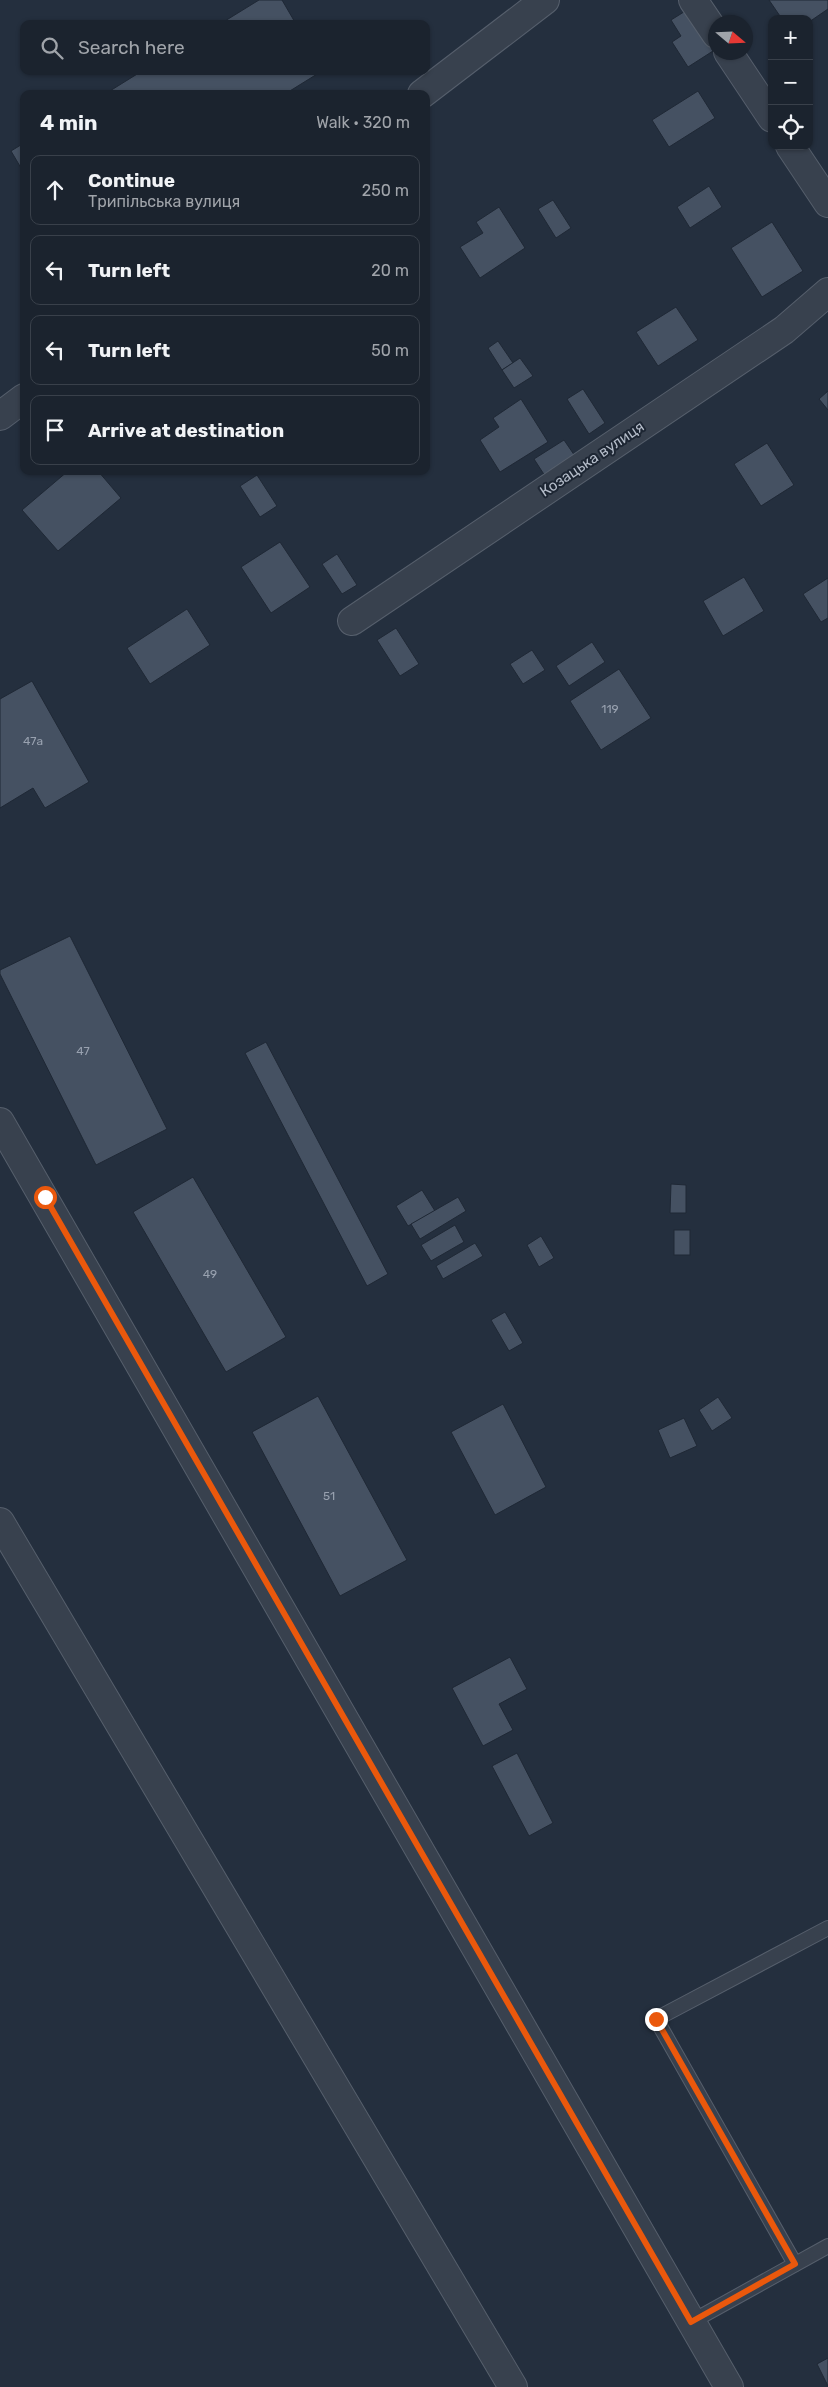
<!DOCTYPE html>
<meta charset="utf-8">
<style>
body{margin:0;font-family:Rubik,sans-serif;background:#242b36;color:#f1f3f6}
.controls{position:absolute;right:15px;top:15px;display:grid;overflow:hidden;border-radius:10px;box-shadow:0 1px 4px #0004}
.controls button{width:45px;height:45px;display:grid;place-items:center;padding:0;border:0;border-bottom:1px solid #39404a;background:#1b232e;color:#f1f3f6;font:25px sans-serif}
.compass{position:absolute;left:708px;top:15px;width:45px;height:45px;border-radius:50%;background:#1b232e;box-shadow:0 1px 4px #0004;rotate:109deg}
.stop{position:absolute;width:15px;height:15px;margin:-11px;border:4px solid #ea580c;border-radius:50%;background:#fff}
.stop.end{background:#ea580c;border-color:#fff;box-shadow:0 1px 5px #0008}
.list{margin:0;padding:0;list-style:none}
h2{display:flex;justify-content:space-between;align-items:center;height:65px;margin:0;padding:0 20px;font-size:21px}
h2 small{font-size:16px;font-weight:400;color:#a0a4aa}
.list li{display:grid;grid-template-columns:32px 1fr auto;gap:15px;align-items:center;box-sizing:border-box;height:70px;margin:0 10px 10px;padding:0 10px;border:1px solid #39404a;border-radius:10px}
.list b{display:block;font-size:19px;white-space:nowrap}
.list p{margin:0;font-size:16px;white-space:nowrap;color:#a0a4aa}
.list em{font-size:16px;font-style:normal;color:#a0a4aa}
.icon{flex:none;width:28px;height:28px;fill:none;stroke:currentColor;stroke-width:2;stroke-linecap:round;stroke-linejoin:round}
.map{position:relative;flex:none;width:828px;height:2387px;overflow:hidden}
.search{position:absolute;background:#1b232e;box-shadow:0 1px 4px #0004;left:20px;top:20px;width:410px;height:55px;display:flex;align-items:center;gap:12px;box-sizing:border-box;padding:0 18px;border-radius:10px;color:#a0a4aa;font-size:19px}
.panel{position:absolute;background:#1b232e;box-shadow:0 1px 4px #0004;left:20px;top:90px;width:410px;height:385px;border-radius:10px}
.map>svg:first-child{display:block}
.building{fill:#455162;stroke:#1f2835}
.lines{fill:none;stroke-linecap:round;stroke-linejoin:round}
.service-casing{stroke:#565f6c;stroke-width:16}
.minor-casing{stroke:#565f6c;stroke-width:30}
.service{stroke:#38414e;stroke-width:14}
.minor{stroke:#38414e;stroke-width:28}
.route{stroke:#ea580c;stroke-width:6}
.labels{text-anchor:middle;stroke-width:4;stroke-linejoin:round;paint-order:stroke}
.number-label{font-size:12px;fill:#98a1af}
.street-label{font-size:15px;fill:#b4bcc9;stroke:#1d2633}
</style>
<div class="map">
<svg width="828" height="2387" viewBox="0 0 828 2387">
<rect width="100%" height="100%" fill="#242f3e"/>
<g class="building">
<polygon points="259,0 282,0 296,24 220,24"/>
<polygon points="769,0 828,0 828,9 809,22 809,19 782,19"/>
<polygon points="687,10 713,51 688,67 672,42 681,36 671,20"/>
<polygon points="142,71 322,71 285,94 105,94"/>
<polygon points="698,91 715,118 669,147 652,120"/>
<polygon points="24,143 24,173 11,151"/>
<polygon points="709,186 722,207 690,228 677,207"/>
<polygon points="553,200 571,228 556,238 538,209"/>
<polygon points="499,207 525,248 480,278 460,247 483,233 476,222"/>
<polygon points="772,222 803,271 762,297 731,248"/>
<polygon points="676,307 698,340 658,366 636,332"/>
<polygon points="498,341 513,363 502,370 488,348"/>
<polygon points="520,358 533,376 514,388 502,370"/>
<polygon points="583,389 605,423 589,434 567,399"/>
<polygon points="828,391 828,410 819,399"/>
<polygon points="521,399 548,442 500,472 480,440 499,427 493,418"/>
<polygon points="564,440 577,459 547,479 534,459"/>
<polygon points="767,443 794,485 761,506 734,464"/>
<polygon points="68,471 98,471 121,498 58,551 22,510"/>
<polygon points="257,475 277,506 260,517 240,486"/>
<polygon points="280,542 310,587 271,613 241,567"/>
<polygon points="337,554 357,585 342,594 322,564"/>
<polygon points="744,577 764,611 723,636 703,601"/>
<polygon points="828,578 828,618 821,622 803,594"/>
<polygon points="187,609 210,645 150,684 127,648"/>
<polygon points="396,628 419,664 400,676 377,640"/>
<polygon points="592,642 605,662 569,686 556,666"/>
<polygon points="532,650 545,670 523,684 510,664"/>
<polygon points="619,669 651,718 601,750 570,701"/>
<polygon points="32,681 89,782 45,808 33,788 0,808 0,699"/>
<polygon points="70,936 167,1129 96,1165 0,974 0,970"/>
<polygon points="266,1042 388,1274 367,1286 245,1053"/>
<polygon points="193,1177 286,1337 226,1372 133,1212"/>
<polygon points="671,1184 686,1185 686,1213 670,1213"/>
<polygon points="422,1190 435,1211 408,1226 396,1206"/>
<polygon points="458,1197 466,1211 420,1239 411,1224"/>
<polygon points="455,1225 464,1242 431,1261 421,1245"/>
<rect x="674" y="1230" width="16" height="25"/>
<polygon points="541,1236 554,1258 539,1267 527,1245"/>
<polygon points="475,1243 483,1256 443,1279 436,1266"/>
<polygon points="505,1312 523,1343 509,1351 491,1320"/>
<polygon points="318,1396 407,1560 340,1596 252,1432"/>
<polygon points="718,1397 732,1418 712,1431 699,1410"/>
<polygon points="503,1404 546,1487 495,1515 451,1432"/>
<polygon points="684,1418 697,1446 670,1458 658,1430"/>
<polygon points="510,1657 527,1689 499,1704 513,1730 483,1746 452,1688"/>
<polygon points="517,1753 553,1823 529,1836 492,1766"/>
<polygon points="828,2358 828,2386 817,2364"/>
</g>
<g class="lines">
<g class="service-casing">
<g id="service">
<polyline points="795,2264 656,2019 828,1928"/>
<polyline points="691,2322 828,2246"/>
</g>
</g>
<g class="minor-casing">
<g id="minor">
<polyline points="693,0 716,34"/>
<polyline points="728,52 772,118"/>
<polyline points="422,94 545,0"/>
<polyline points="790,146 828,203"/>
<polyline points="0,416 24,398"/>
<polyline points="352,621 784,330 828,292"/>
<polyline points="0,1122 729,2387"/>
<polyline points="0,1522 513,2387"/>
</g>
</g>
<use href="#service" class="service"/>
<use href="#minor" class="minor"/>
</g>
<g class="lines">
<polyline class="route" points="45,1197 691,2322 795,2264 656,2019"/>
</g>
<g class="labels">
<g class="number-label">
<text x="610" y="713">119</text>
<text x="33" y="745">47а</text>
<text x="83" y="1055">47</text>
<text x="210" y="1278">49</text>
<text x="329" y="1500">51</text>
</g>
<g class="street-label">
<text transform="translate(592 459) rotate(-34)" y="5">Козацька вулиця</text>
</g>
</g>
</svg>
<div class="controls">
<button>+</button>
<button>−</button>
<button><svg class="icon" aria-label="locate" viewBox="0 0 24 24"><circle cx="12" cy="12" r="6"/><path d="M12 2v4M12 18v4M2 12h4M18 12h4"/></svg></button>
</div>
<svg class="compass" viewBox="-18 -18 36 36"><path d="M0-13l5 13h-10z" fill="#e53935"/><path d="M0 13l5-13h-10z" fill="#a0a4aa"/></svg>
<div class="stop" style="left:45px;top:1197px"></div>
<div class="stop end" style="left:656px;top:2019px"></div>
<div class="search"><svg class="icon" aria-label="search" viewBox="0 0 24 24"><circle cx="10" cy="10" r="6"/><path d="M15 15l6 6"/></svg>Search here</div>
<section class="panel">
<h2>4 min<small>Walk · 320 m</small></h2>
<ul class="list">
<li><svg class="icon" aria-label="ahead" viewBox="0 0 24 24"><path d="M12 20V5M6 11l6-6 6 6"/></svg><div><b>Continue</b><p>Трипільська вулиця</p></div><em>250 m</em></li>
<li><svg class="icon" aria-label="left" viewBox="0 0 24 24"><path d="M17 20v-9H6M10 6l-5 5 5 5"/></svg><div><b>Turn left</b></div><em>20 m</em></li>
<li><svg class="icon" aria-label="left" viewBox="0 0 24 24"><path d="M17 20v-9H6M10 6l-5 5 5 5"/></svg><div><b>Turn left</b></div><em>50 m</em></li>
<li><svg class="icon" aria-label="arrive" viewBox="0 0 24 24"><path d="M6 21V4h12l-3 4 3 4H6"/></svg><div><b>Arrive at destination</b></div></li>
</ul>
</section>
</div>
